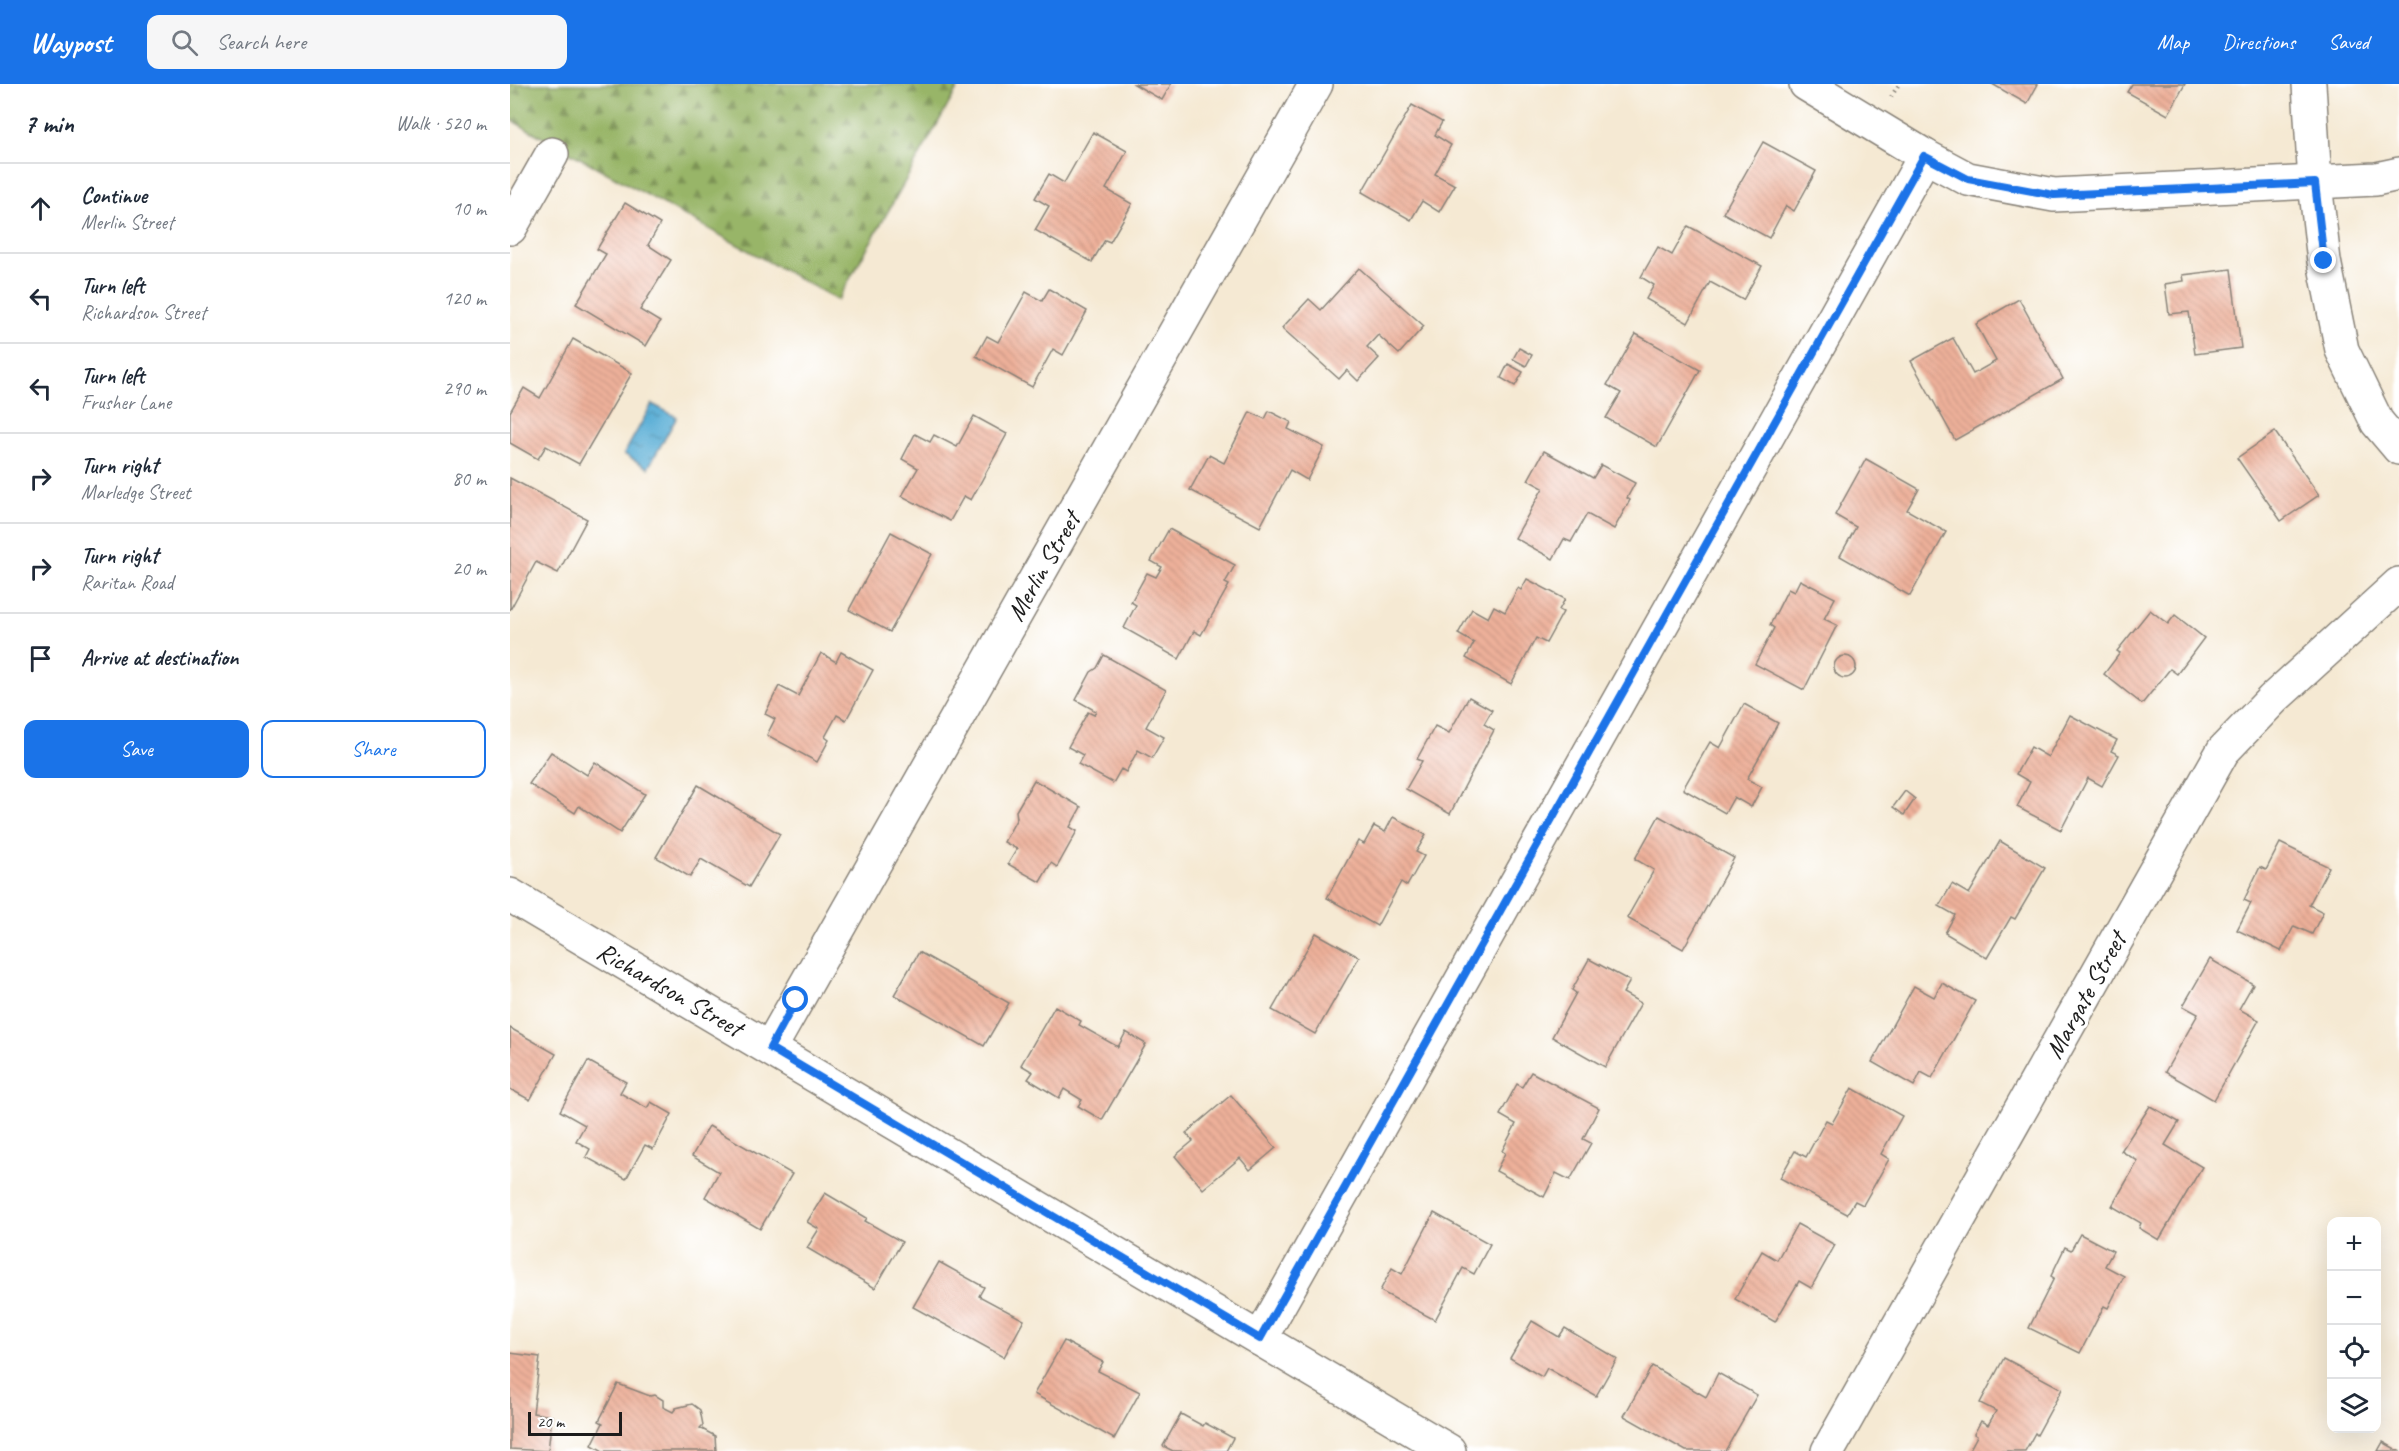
<!DOCTYPE html>
<meta charset="utf-8">
<style>
body{margin:0;font-family:Caveat,sans-serif;background:#f6f6f7;color:#1f2937}
.controls{position:absolute;right:18px;bottom:18px;display:grid;overflow:hidden;border-radius:12px;box-shadow:0 6px 24px #0002}
.controls button{width:54px;height:54px;display:grid;place-items:center;padding:0;border:0;border-bottom:2px solid #e0e1e3;background:#fff;color:#1f2937;font:30px sans-serif}
.scale{position:absolute;left:18px;bottom:15px;width:94px;box-sizing:border-box;padding-left:6px;border:3px solid #1c1c1c;border-top:0;font-size:16px;line-height:21px;white-space:nowrap;color:#1c1c1c;-webkit-text-stroke:4px #fff;paint-order:stroke}
.stop{position:absolute;width:18px;height:18px;margin:-14px;border:4px solid #1a73e8;border-radius:50%;background:#fff}
.stop.end{background:#1a73e8;border-color:#fff;box-shadow:0 2px 6px #0008}
.list{margin:0;padding:0;list-style:none}
h2{display:flex;justify-content:space-between;align-items:center;height:78px;margin:0;padding:0 24px;font-size:26px}
h2 small{font-size:20px;font-weight:400;color:#747a83}
.list li{display:grid;grid-template-columns:39px 1fr auto;gap:18px;align-items:center;box-sizing:border-box;height:90px;padding:0 24px;border-top:2px solid #e0e1e3}
.list b{display:block;font-size:22px;white-space:nowrap}
.list p{margin:0;font-size:20px;white-space:nowrap;color:#747a83}
.list em{font-size:20px;font-style:normal;color:#747a83}
.actions{display:flex;gap:12px;padding:18px 24px}
.actions a{flex:1;padding:14px 0;border:2px solid #1a73e8;border-radius:12px;text-align:center;font-size:21px;color:#1a73e8}
.actions .main{background:#1a73e8;color:#fff}
.icon{flex:none;width:33px;height:33px;fill:none;stroke:currentColor;stroke-width:2;stroke-linecap:round;stroke-linejoin:round}
.map{position:relative;flex:none;width:1889px;height:1367px;overflow:hidden}
header{display:flex;align-items:center;gap:36px;box-sizing:border-box;height:84px;padding:0 30px;background:#1a73e8;color:#fff}
header strong{font-size:28px}
nav{display:flex;gap:33px;margin-inline-start:auto;font-size:21px}
.search{width:420px;height:54px;background:#f6f6f7;display:flex;align-items:center;gap:15px;box-sizing:border-box;padding:0 21px;border-radius:12px;color:#747a83;font-size:22px}
main{display:flex}
aside{flex:1;background:#fff}
.map>svg:first-child{display:block}
.forest{fill:url(#forest-firs);stroke:#5a6842;stroke-width:1.5}
.water{fill:url(#water-ripples);stroke:#3a6478;stroke-width:1.5}
.building{fill:url(#building-back-hatch)}
.lines{fill:none;stroke-linecap:round;stroke-linejoin:round}
.minor-casing{stroke:#888278;stroke-width:36}
.path{stroke:#888278;stroke-width:4;stroke-dasharray:1.5 4.5;stroke-linecap:butt}
.minor{stroke:#fff;stroke-width:33}
.route{stroke:#1a73e8;stroke-width:8}
.labels{text-anchor:middle;stroke-width:6;stroke-linejoin:round;paint-order:stroke}
.street-label{font-size:26px;fill:#1c1c1c;stroke:#fff}
</style>
<header>
<strong>Waypost</strong>
<div class="search"><svg class="icon" aria-label="search" viewBox="0 0 24 24"><circle cx="10" cy="10" r="6"/><path d="M15 15l6 6"/></svg>Search here</div>
<nav><a>Map</a><a>Directions</a><a>Saved</a></nav>
</header>
<main>
<aside>
<h2>7 min<small>Walk · 520 m</small></h2>
<ul class="list">
<li><svg class="icon" aria-label="ahead" viewBox="0 0 24 24"><path d="M12 20V5M6 11l6-6 6 6"/></svg><div><b>Continue</b><p>Merlin Street</p></div><em>10 m</em></li>
<li><svg class="icon" aria-label="left" viewBox="0 0 24 24"><path d="M17 20v-9H6M10 6l-5 5 5 5"/></svg><div><b>Turn left</b><p>Richardson Street</p></div><em>120 m</em></li>
<li><svg class="icon" aria-label="left" viewBox="0 0 24 24"><path d="M17 20v-9H6M10 6l-5 5 5 5"/></svg><div><b>Turn left</b><p>Frusher Lane</p></div><em>290 m</em></li>
<li><svg class="icon" aria-label="right" viewBox="0 0 24 24"><path d="M7 20v-9h11M14 6l5 5-5 5"/></svg><div><b>Turn right</b><p>Marledge Street</p></div><em>80 m</em></li>
<li><svg class="icon" aria-label="right" viewBox="0 0 24 24"><path d="M7 20v-9h11M14 6l5 5-5 5"/></svg><div><b>Turn right</b><p>Raritan Road</p></div><em>20 m</em></li>
<li><svg class="icon" aria-label="arrive" viewBox="0 0 24 24"><path d="M6 21V4h12l-3 4 3 4H6"/></svg><div><b>Arrive at destination</b></div></li>
</ul>
<div class="actions"><a class="main">Save</a><a>Share</a></div>
</aside>
<div class="map">
<svg width="1889" height="1367" viewBox="0 0 1889 1367">
<defs>
<pattern id="forest-firs" width="22" height="20" patternUnits="userSpaceOnUse" patternTransform="scale(1.5)"><rect width="22" height="20" fill="#98b567"/><path d="M5 1l3.5 6h-7zM16 11l3.5 6h-7z" fill="#7b9254"/></pattern>
<pattern id="water-ripples" width="26" height="14" patternUnits="userSpaceOnUse" patternTransform="scale(1.5)"><rect width="26" height="14" fill="#59add5"/><path d="M2 4q2-2 4 0t4 0M15 11q2-2 4 0t4 0" fill="none" stroke="#498cac"/></pattern>
<pattern id="building-back-hatch" width="6" height="6" patternUnits="userSpaceOnUse" patternTransform="scale(1.5)"><rect width="6" height="6" fill="#edb09a"/><path d="M-1 5l2 2M0 0l6 6M5-1l2 2" fill="none" stroke="#cb9784"/></pattern>
</defs>
<rect width="100%" height="100%" fill="#fff"/>
<filter id="ink" filterUnits="userSpaceOnUse"><feTurbulence type="fractalNoise" baseFrequency=".0167" numOctaves="2"/><feDisplacementMap in="SourceGraphic" scale="12" xChannelSelector="R" yChannelSelector="G"/><feConvolveMatrix kernelMatrix="1 2 1 2 8 2 1 2 1" color-interpolation-filters="sRGB"/></filter>
<filter id="wash" filterUnits="userSpaceOnUse"><feTurbulence type="fractalNoise" baseFrequency=".008" numOctaves="4" result="noise"/><feDisplacementMap in="SourceGraphic" scale="24" xChannelSelector="R" yChannelSelector="G"/><feGaussianBlur stdDeviation="1.35" result="paint"/><feColorMatrix in="noise" values="0 0 0 0 0 0 0 0 0 0 0 0 0 0 0 0 0 1.4 0 .05"/><feComposite in="paint" operator="in"/></filter>
<g filter="url(#wash)">
<rect width="100%" height="100%" fill="#f5e9d3"/>
<polygon class="forest" points="0,0 450,0 328,216 1,36"/>
<polygon class="water" points="142,320 167,333 138,384 114,370"/>
<g id="blocks">
<g class="building">
<polygon points="624,0 661,0 652,16"/>
<polygon points="1482,0 1528,0 1517,20"/>
<polygon points="1622,0 1675,0 1658,31 1617,8"/>
<polygon points="902,21 932,38 925,51 941,61 925,90 945,101 929,128 912,117 901,136 852,108"/>
<polygon points="583,48 617,67 596,105 622,120 600,158 595,156 582,178 525,146 539,122 525,114 539,90 554,99"/>
<polygon points="1253,58 1306,87 1284,127 1276,122 1259,154 1213,129"/>
<polygon points="115,119 150,140 138,161 161,176 130,226 150,238 136,262 66,220 96,170 87,165"/>
<polygon points="1178,142 1252,182 1233,216 1200,198 1178,239 1136,215 1144,201 1131,193 1148,163 1162,171"/>
<polygon points="849,184 914,242 889,270 868,251 857,263 869,274 848,297 837,286 829,295 772,244 799,215 811,226"/>
<polygon points="1721,185 1731,264 1685,270 1679,228 1659,230 1655,200 1674,197 1673,191"/>
<polygon points="539,205 577,227 553,271 543,265 522,303 466,272 477,252 488,258 516,208 532,217"/>
<polygon points="1509,215 1553,295 1445,356 1401,277 1443,254 1463,290 1486,277 1466,240"/>
<polygon points="1126,250 1190,286 1147,363 1096,334 1111,309 1097,301"/>
<polygon points="63,255 122,289 69,380 36,362 28,375 0,359 0,328 14,304 30,314"/>
<polygon points="1009,264 1022,271 1016,282 1003,275"/>
<polygon points="998,280 1013,288 1005,302 991,294"/>
<polygon points="759,327 781,338 778,345 814,363 797,396 780,386 750,443 680,406 699,371 714,379 740,328 755,335"/>
<polygon points="464,332 497,350 461,416 454,412 440,437 392,412 408,384 392,375 405,350 420,358 424,351 447,363"/>
<polygon points="1765,348 1809,411 1771,437 1727,374"/>
<polygon points="1034,367 1083,394 1091,381 1125,399 1117,414 1120,416 1104,445 1077,430 1061,458 1054,455 1043,475 1005,454 1033,404 1018,396"/>
<polygon points="1356,375 1409,405 1397,426 1436,448 1400,512 1330,472 1346,443 1325,431"/>
<polygon points="0,394 77,435 48,489 26,478 0,526"/>
<polygon points="659,445 725,481 715,499 719,501 691,551 684,547 669,575 614,544 626,521 621,518 637,489 646,493 652,483 641,477"/>
<polygon points="381,448 422,470 380,548 339,526"/>
<polygon points="1017,495 1055,515 1049,526 1053,528 1036,559 1026,554 1001,600 956,574 964,559 948,550 962,525 978,534 984,522 995,528 1008,504 1011,506"/>
<polygon points="1290,496 1325,514 1314,535 1327,541 1294,606 1245,580 1264,544 1260,541 1278,505 1284,508"/>
<polygon points="1640,526 1658,540 1665,531 1694,554 1667,590 1660,585 1632,620 1594,590 1610,569 1607,567"/>
<polygon points="331,568 363,586 336,636 327,631 315,653 319,656 307,678 257,651 265,635 255,630 269,602 288,612 311,569 326,578"/>
<polygon points="594,571 656,606 636,643 654,653 642,674 628,666 616,688 611,685 603,699 568,680 573,671 558,663 578,628 584,631 586,627 566,616 581,588 587,584"/>
<circle cx="1335" cy="583" r="11"/>
<polygon points="959,613 982,626 974,640 984,646 940,730 896,705 912,677 907,675 925,642 939,649"/>
<polygon points="1234,620 1268,639 1237,695 1252,703 1241,723 1224,713 1215,729 1173,705 1200,658 1210,664"/>
<polygon points="1560,631 1607,656 1601,667 1609,671 1592,702 1578,694 1551,746 1507,723 1520,698 1506,690 1521,663 1538,673"/>
<polygon points="41,668 77,691 85,678 135,710 110,749 69,722 65,729 19,700"/>
<polygon points="524,696 571,723 560,743 567,747 547,783 541,779 530,798 498,780 507,765 494,758 507,734 506,727"/>
<polygon points="188,701 270,750 239,803 191,775 180,793 146,773"/>
<polygon points="1395,707 1405,715 1394,731 1383,723"/>
<polygon points="1149,732 1224,774 1173,865 1117,834 1144,786 1125,775"/>
<polygon points="883,733 916,751 906,768 914,772 897,802 891,798 867,842 817,814 848,757 854,760 864,742 875,748"/>
<polygon points="1490,757 1535,784 1505,835 1501,833 1477,874 1435,849 1445,831 1429,822 1442,800 1459,810"/>
<polygon points="1770,759 1819,783 1799,821 1813,828 1802,850 1784,842 1771,867 1727,846 1741,819 1734,816 1750,783 1756,786"/>
<polygon points="806,849 849,873 805,950 762,926"/>
<polygon points="409,868 499,919 474,962 384,911"/>
<polygon points="1079,875 1120,897 1113,909 1131,919 1095,983 1042,953 1066,909 1062,906"/>
<polygon points="1700,875 1743,900 1729,925 1749,936 1704,1016 1655,988 1688,930 1673,922"/>
<polygon points="1432,899 1465,917 1422,994 1411,988 1404,1002 1362,978 1404,902 1424,913"/>
<polygon points="545,922 571,937 569,941 608,963 616,948 636,960 592,1036 568,1022 572,1016 554,1005 549,1014 518,995 523,988 511,981"/>
<polygon points="0,944 46,970 20,1016 0,1005"/>
<polygon points="78,977 116,998 110,1009 137,1024 141,1018 162,1030 143,1065 135,1061 116,1095 76,1073 80,1065 66,1057 75,1041 50,1027"/>
<polygon points="1021,988 1089,1024 1073,1055 1081,1059 1060,1096 1046,1089 1034,1113 986,1087 995,1069 992,1067 1006,1040 990,1031 1007,1000 1012,1003"/>
<polygon points="1342,1004 1392,1032 1371,1070 1379,1075 1353,1121 1345,1117 1337,1130 1270,1094 1285,1067 1296,1073 1316,1036 1322,1039"/>
<polygon points="721,1011 766,1064 740,1086 730,1074 693,1105 665,1072 683,1057 676,1049"/>
<polygon points="1640,1022 1669,1038 1655,1061 1692,1083 1649,1156 1629,1144 1631,1139 1602,1122 1628,1077 1611,1067"/>
<polygon points="199,1042 282,1090 250,1145 195,1113 209,1088 182,1072"/>
<polygon points="315,1109 357,1134 355,1137 392,1158 365,1204 297,1164 309,1145 297,1138"/>
<polygon points="924,1129 980,1160 964,1190 953,1184 925,1236 870,1207 882,1184 892,1190"/>
<polygon points="1287,1140 1325,1161 1301,1204 1289,1197 1265,1238 1225,1215 1252,1167 1267,1176"/>
<polygon points="1570,1150 1603,1167 1595,1182 1614,1192 1598,1224 1594,1222 1570,1269 1519,1244 1544,1194 1541,1192 1555,1163 1561,1166"/>
<polygon points="429,1178 474,1203 469,1212 514,1236 494,1273 403,1223"/>
<polygon points="1022,1237 1049,1253 1055,1244 1107,1275 1086,1312 1037,1284 1032,1293 1000,1274"/>
<polygon points="554,1257 593,1278 588,1287 630,1308 604,1355 524,1310"/>
<polygon points="0,1269 30,1273 23,1329 42,1332 38,1367 0,1365"/>
<polygon points="1494,1274 1552,1305 1527,1351 1525,1349 1515,1367 1459,1367 1467,1352 1464,1350 1471,1337 1478,1341 1486,1327 1470,1319"/>
<polygon points="1142,1282 1196,1313 1208,1289 1247,1311 1215,1367 1176,1367 1114,1332"/>
<polygon points="108,1300 140,1312 145,1311 153,1316 153,1323 163,1328 166,1324 182,1320 190,1326 193,1341 190,1344 205,1352 206,1367 93,1367 82,1361 93,1339 89,1337"/>
<polygon points="671,1330 693,1342 695,1339 723,1354 716,1367 663,1367 653,1362"/>
<polygon points="1873,1358 1889,1367 1868,1367"/>
</g>
</g>
</g>
<g filter="url(#ink)">
<use href="#blocks" fill-opacity="0" stroke="#888278" stroke-width="1.5"/>
<g class="lines">
<g class="minor-casing">
<g id="minor">
<polyline points="1296,0 1415,72 1458,95 1544,111 1866,95 1889,90"/>
<polyline points="1799,0 1805,99 1814,177 1832,266 1867,338 1889,364"/>
<polyline points="0,144 42,70"/>
<polyline points="0,811 939,1367"/>
<polyline points="260,964 806,0"/>
<polyline points="750,1255 1415,72"/>
<polyline points="1318,1367 1713,667 1763,615 1889,500"/>
</g>
</g>
<polyline class="path" points="1381,13 1389,0"/>
<use href="#minor" class="minor"/>
</g>
</g>
<g class="lines" filter="url(#ink)">
<polyline class="route" points="286,916 260,964 750,1255 1414,72 1458,95 1544,111 1805,99 1814,177"/>
</g>
<g class="labels">
<g class="street-label">
<text transform="translate(533 482) rotate(-60)" y="9">Merlin Street</text>
<text transform="translate(160 905) rotate(30)" y="9">Richardson Street</text>
<text transform="translate(1575 911) rotate(-61)" y="9">Margate Street</text>
</g>
</g>
</svg>
<div class="controls">
<button>+</button>
<button>−</button>
<button><svg class="icon" aria-label="locate" viewBox="0 0 24 24"><circle cx="12" cy="12" r="6"/><path d="M12 2v4M12 18v4M2 12h4M18 12h4"/></svg></button>
<button><svg class="icon" aria-label="layers" viewBox="0 0 24 24"><path d="M12 4l9 5-9 5-9-5zM3 14l9 5 9-5"/></svg></button>
</div>
<div class="scale">20 m</div>
<div class="stop" style="left:286px;top:916px"></div>
<div class="stop end" style="left:1814px;top:177px"></div>
</div>
</main>
